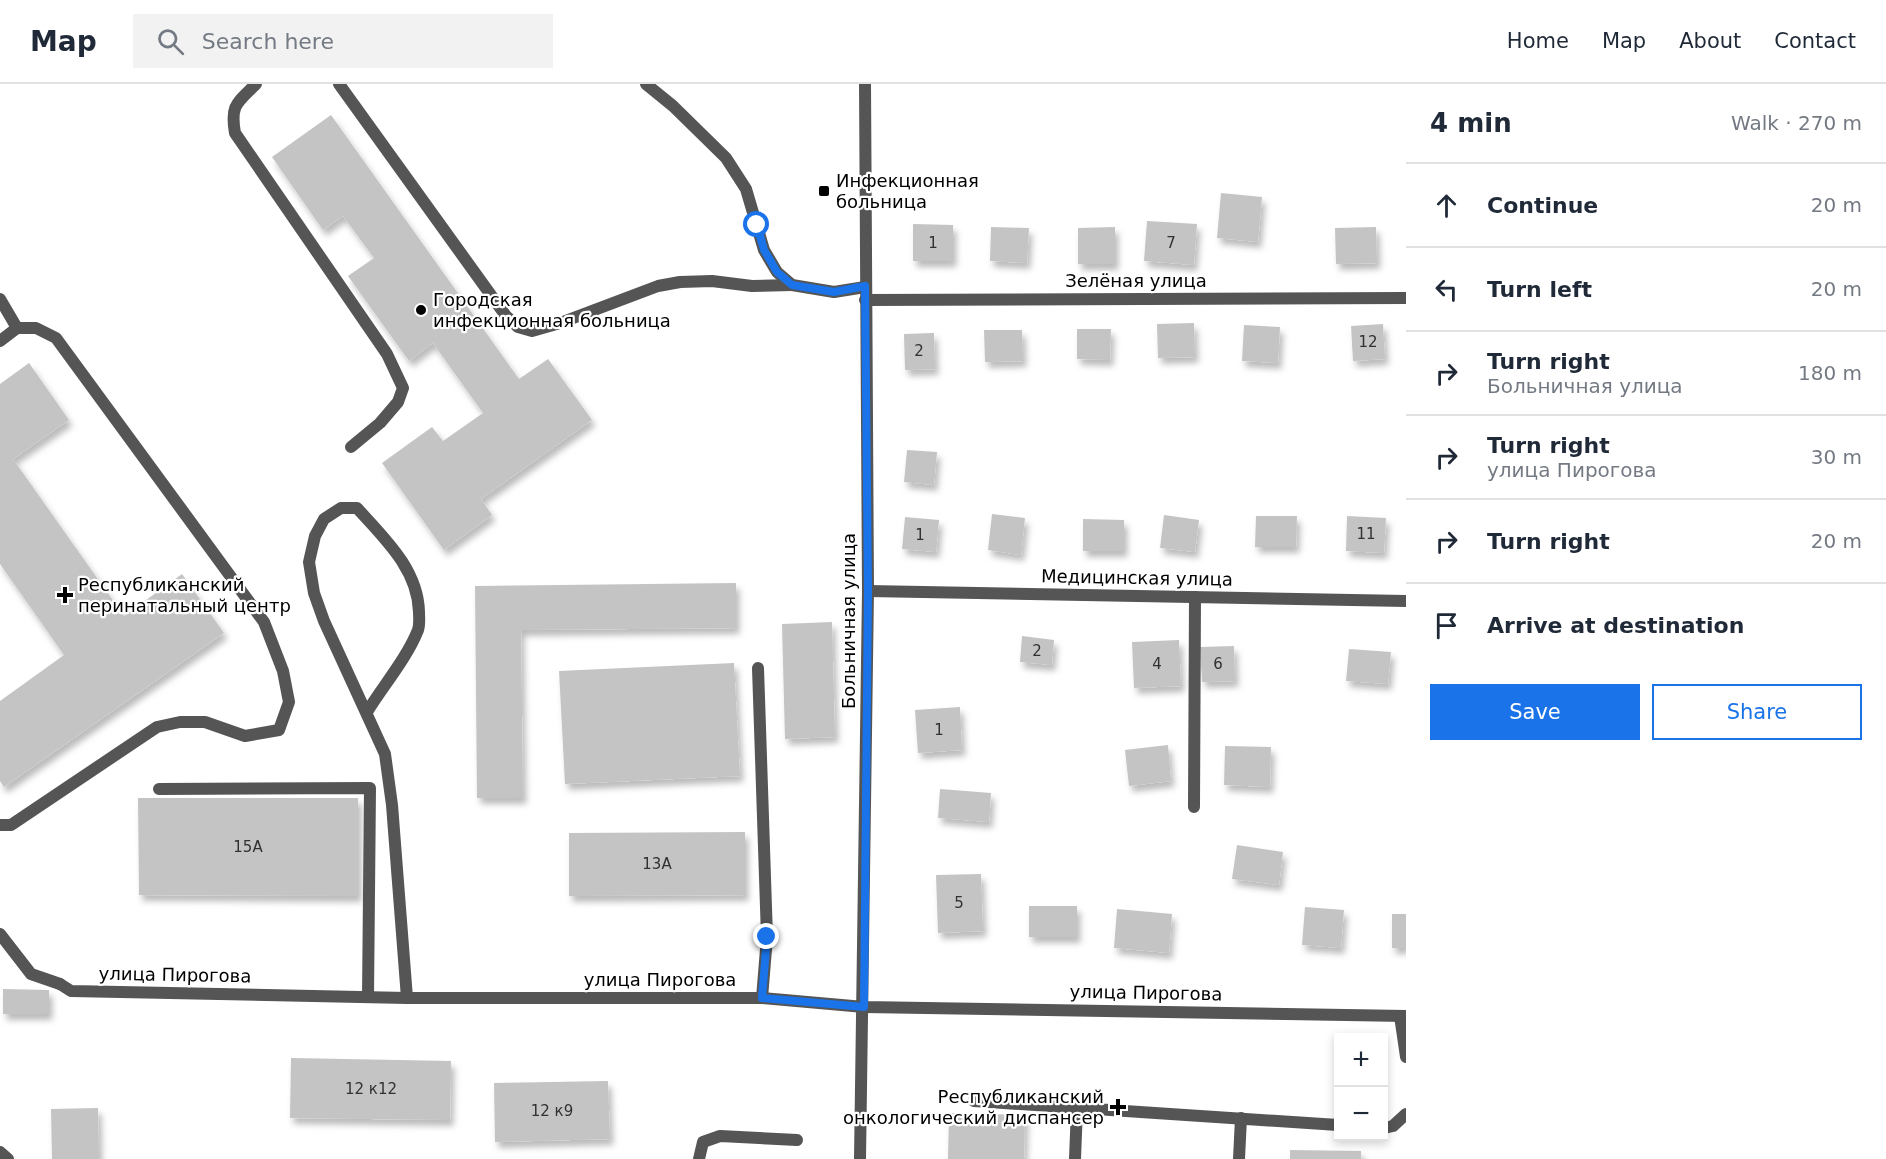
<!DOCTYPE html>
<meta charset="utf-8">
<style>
body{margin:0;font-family:"DejaVu Sans",sans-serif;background:#f2f2f3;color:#1f2937}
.controls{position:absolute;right:18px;bottom:18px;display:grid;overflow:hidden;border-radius:0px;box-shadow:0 3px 9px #0003}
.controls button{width:54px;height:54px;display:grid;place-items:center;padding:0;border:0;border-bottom:2px solid #e0e1e3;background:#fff;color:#1f2937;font:30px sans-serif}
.stop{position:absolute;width:18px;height:18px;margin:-14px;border:4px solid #1a73e8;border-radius:50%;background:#fff}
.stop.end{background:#1a73e8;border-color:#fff;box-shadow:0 2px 6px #0008}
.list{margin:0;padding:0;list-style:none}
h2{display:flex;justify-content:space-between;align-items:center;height:78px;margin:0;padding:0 24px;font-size:26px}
h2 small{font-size:20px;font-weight:400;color:#747a83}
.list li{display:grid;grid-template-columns:39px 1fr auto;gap:18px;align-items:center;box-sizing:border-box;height:84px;padding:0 24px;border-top:2px solid #e0e1e3}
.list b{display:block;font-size:22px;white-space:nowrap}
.list p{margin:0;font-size:20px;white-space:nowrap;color:#747a83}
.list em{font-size:20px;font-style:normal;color:#747a83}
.actions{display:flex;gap:12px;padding:18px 24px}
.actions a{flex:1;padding:14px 0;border:2px solid #1a73e8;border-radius:0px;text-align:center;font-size:21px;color:#1a73e8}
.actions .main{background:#1a73e8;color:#fff}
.icon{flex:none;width:33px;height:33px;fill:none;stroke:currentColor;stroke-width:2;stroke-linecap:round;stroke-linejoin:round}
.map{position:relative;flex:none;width:1406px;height:1075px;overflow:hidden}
header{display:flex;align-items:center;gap:36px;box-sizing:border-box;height:84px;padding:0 30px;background:#fff;border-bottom:2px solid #e0e1e3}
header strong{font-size:28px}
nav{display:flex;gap:33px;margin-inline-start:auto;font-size:21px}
.search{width:420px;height:54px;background:#f2f2f3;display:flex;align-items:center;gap:15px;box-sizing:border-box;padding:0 21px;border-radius:0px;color:#747a83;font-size:22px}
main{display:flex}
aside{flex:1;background:#fff}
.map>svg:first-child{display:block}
.building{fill:#c4c4c4;filter:url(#shadow)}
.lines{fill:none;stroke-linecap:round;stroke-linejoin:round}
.service{stroke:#555;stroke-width:12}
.minor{stroke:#555;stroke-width:12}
.tertiary{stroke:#555;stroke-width:12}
.route{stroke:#1a73e8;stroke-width:8}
.poi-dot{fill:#000;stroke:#fff;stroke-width:2}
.labels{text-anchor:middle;stroke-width:4.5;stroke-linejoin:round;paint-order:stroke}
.number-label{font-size:15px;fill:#313131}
.poi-label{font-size:18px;fill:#000;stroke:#fff;text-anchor:start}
.street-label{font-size:18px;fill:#000;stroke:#fff}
</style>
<header>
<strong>Map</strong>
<div class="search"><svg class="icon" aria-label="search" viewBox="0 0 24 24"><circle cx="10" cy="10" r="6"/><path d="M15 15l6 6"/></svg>Search here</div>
<nav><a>Home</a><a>Map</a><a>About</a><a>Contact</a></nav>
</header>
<main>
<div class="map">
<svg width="1406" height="1075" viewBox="0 0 1406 1075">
<defs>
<filter id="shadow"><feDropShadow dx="3.5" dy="6" stdDeviation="3" flood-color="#0004"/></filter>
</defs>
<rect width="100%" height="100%" fill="#fff"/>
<g class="building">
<polygon points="331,31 519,295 548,275 592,336 481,415 492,431 444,466 382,379 432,343 443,357 483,329 433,259 409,277 348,192 374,174 343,132 323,146 272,73"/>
<polygon points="1221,109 1262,113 1258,158 1217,154"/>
<polygon points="1147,137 1197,140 1194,181 1144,177"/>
<polygon points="913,140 953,141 953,177 913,177"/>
<polygon points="991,143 1029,144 1027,179 990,177"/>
<polygon points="1115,143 1115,180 1078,180 1078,144"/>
<polygon points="1376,143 1377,179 1336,180 1335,144"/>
<polygon points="1194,239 1195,273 1158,274 1157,240"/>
<polygon points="1383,240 1385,275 1353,277 1351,242"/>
<polygon points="1244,241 1280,243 1278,279 1242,277"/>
<polygon points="1077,245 1111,245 1110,276 1077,275"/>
<polygon points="984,246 1022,246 1023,277 985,278"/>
<polygon points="934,249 935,285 905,286 904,250"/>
<polygon points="29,279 69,336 13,375 124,532 182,490 224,549 4,703 0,697 0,617 64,571 0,480 0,300"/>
<polygon points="907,366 937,368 934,401 904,398"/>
<polygon points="992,430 1025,434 1021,471 988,466"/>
<polygon points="1164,431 1199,436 1195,468 1160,464"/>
<polygon points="1256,432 1297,432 1296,463 1255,463"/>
<polygon points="1347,432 1386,434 1384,469 1346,467"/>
<polygon points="905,433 939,436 936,468 902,465"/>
<polygon points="1083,435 1124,436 1124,467 1083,467"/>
<polygon points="736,499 736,544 521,546 523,714 477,714 475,502"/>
<polygon points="832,538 835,653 785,655 782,540"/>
<polygon points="1022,552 1054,556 1052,581 1020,578"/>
<polygon points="1179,556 1181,602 1134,604 1132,558"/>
<polygon points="1234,562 1235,597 1202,598 1200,563"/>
<polygon points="1349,565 1391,568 1388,600 1346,597"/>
<polygon points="734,579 740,692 565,700 559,587"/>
<polygon points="960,623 962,666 918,669 915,626"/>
<polygon points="1168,661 1171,697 1129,702 1125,666"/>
<polygon points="1225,662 1271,663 1270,703 1224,701"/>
<polygon points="940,705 991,709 989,738 938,734"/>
<polygon points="138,714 358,714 358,812 139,811"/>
<polygon points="745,748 745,811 569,812 569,749"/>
<polygon points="1237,761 1283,768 1279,801 1232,795"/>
<polygon points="981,790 983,847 938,849 936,791"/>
<rect x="1029" y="822" width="48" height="31"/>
<polygon points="1305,823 1344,826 1341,864 1302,861"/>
<polygon points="1117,825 1172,830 1169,869 1114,864"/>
<rect x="1392" y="830" width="14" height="34"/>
<polygon points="3,905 49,906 49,930 3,930"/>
<polygon points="291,974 451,977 450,1036 290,1034"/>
<polygon points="608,997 610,1055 495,1058 494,999"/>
<polygon points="98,1024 99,1075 52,1075 51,1025"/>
<polygon points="949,1029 1025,1031 1024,1075 948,1075"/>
<polygon points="1290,1066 1361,1067 1361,1075 1290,1075"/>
</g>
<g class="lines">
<g class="service">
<path d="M256 0C237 19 230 21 235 49L387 270 403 304 398 318 380 339 351 363"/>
<polyline points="339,0 506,232 518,243 532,247 560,239 658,202 680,198 712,197 752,202 792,201"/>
<polyline points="646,0 673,22 726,74 746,105 764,166 777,188 792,201 834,208 865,203"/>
<polyline points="0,215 17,244"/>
<polyline points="0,257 17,244 36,244 56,254 264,538 283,587 289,618 279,646 245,652 205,638 180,638 157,643 11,741 0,741"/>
<polyline points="758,584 767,853 762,914"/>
<path d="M367 628C383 602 407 574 418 546 420 540 419 534 419 528 418 485 384 454 357 424H341L324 435 315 452 309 478 314 509 324 537 385 670 392 721 407 914"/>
<polyline points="159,705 370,704 368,913"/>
<polyline points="0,850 31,890 60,900"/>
<polyline points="1400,932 1406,973"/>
<polyline points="974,1017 1338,1041"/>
<polyline points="1384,1044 1393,1042 1406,1030"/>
<polyline points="0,1068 8,1075"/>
<polyline points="699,1075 703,1058 720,1052 797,1056"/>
<polyline points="1075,1075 1077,1024"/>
<polyline points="1239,1075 1241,1034"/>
</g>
<g class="minor">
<polyline points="865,216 1406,214"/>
<polyline points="1194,723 1195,513"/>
<polyline points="60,900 71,907 407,914 762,914 864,923 1406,932"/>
</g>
<g class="tertiary">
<polyline points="868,507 1406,517"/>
<polyline points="860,1075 868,507 865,0"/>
</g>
</g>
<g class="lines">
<polyline class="route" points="757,141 764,166 777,188 792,201 834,208 865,202 868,507 864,923 762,914 767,853"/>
</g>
<g class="poi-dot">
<rect x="818" y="101" width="12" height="12" rx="3"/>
<circle cx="421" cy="226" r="6"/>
<path d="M62 502h6v6h6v6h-6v6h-6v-6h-6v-6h6z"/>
<path d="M1115 1014h6v6h6v6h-6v6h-6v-6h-6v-6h6z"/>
</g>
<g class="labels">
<g class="number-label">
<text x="933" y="164">1</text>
<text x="1171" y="164">7</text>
<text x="1368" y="263">12</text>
<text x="919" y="272">2</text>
<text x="1366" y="455">11</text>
<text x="920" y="456">1</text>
<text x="1037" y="572">2</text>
<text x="1157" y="585">4</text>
<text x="1218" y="585">6</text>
<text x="939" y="651">1</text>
<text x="248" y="768">15А</text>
<text x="657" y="785">13А</text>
<text x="959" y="824">5</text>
<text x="371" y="1010">12 к12</text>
<text x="552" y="1032">12 к9</text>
</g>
<g class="poi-label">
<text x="836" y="103">Инфекционная<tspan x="836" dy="21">больница</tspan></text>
<text x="433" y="222">Городская<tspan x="433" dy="21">инфекционная больница</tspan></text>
<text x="78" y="507">Республиканский<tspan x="78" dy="21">перинатальный центр</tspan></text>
<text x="1104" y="1019" text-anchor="end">Республиканский<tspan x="1104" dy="21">онкологический диспансер</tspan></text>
</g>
<g class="street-label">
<text x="1136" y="203">Зелёная улица</text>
<text transform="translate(1137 494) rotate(1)" y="6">Медицинская улица</text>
<text transform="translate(849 537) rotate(-90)" y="6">Больничная улица</text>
<text transform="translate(175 891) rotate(1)" y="6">улица Пирогова</text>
<text x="660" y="902">улица Пирогова</text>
<text transform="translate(1146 909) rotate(1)" y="6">улица Пирогова</text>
</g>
</g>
</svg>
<div class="controls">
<button>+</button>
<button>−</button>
</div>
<div class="stop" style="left:757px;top:141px"></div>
<div class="stop end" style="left:767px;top:853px"></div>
</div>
<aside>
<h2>4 min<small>Walk · 270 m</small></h2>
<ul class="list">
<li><svg class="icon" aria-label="ahead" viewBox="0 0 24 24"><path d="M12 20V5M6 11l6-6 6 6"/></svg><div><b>Continue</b></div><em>20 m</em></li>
<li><svg class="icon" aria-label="left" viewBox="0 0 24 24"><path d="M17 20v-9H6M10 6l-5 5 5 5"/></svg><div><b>Turn left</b></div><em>20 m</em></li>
<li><svg class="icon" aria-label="right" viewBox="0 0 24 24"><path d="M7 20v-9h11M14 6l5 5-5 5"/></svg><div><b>Turn right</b><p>Больничная улица</p></div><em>180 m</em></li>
<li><svg class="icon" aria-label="right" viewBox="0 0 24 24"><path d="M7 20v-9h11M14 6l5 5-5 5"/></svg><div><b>Turn right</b><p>улица Пирогова</p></div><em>30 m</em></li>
<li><svg class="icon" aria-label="right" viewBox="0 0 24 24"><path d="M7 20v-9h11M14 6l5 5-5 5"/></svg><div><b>Turn right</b></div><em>20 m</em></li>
<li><svg class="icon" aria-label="arrive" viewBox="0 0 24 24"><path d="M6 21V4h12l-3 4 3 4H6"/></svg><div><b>Arrive at destination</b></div></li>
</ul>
<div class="actions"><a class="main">Save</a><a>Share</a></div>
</aside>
</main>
